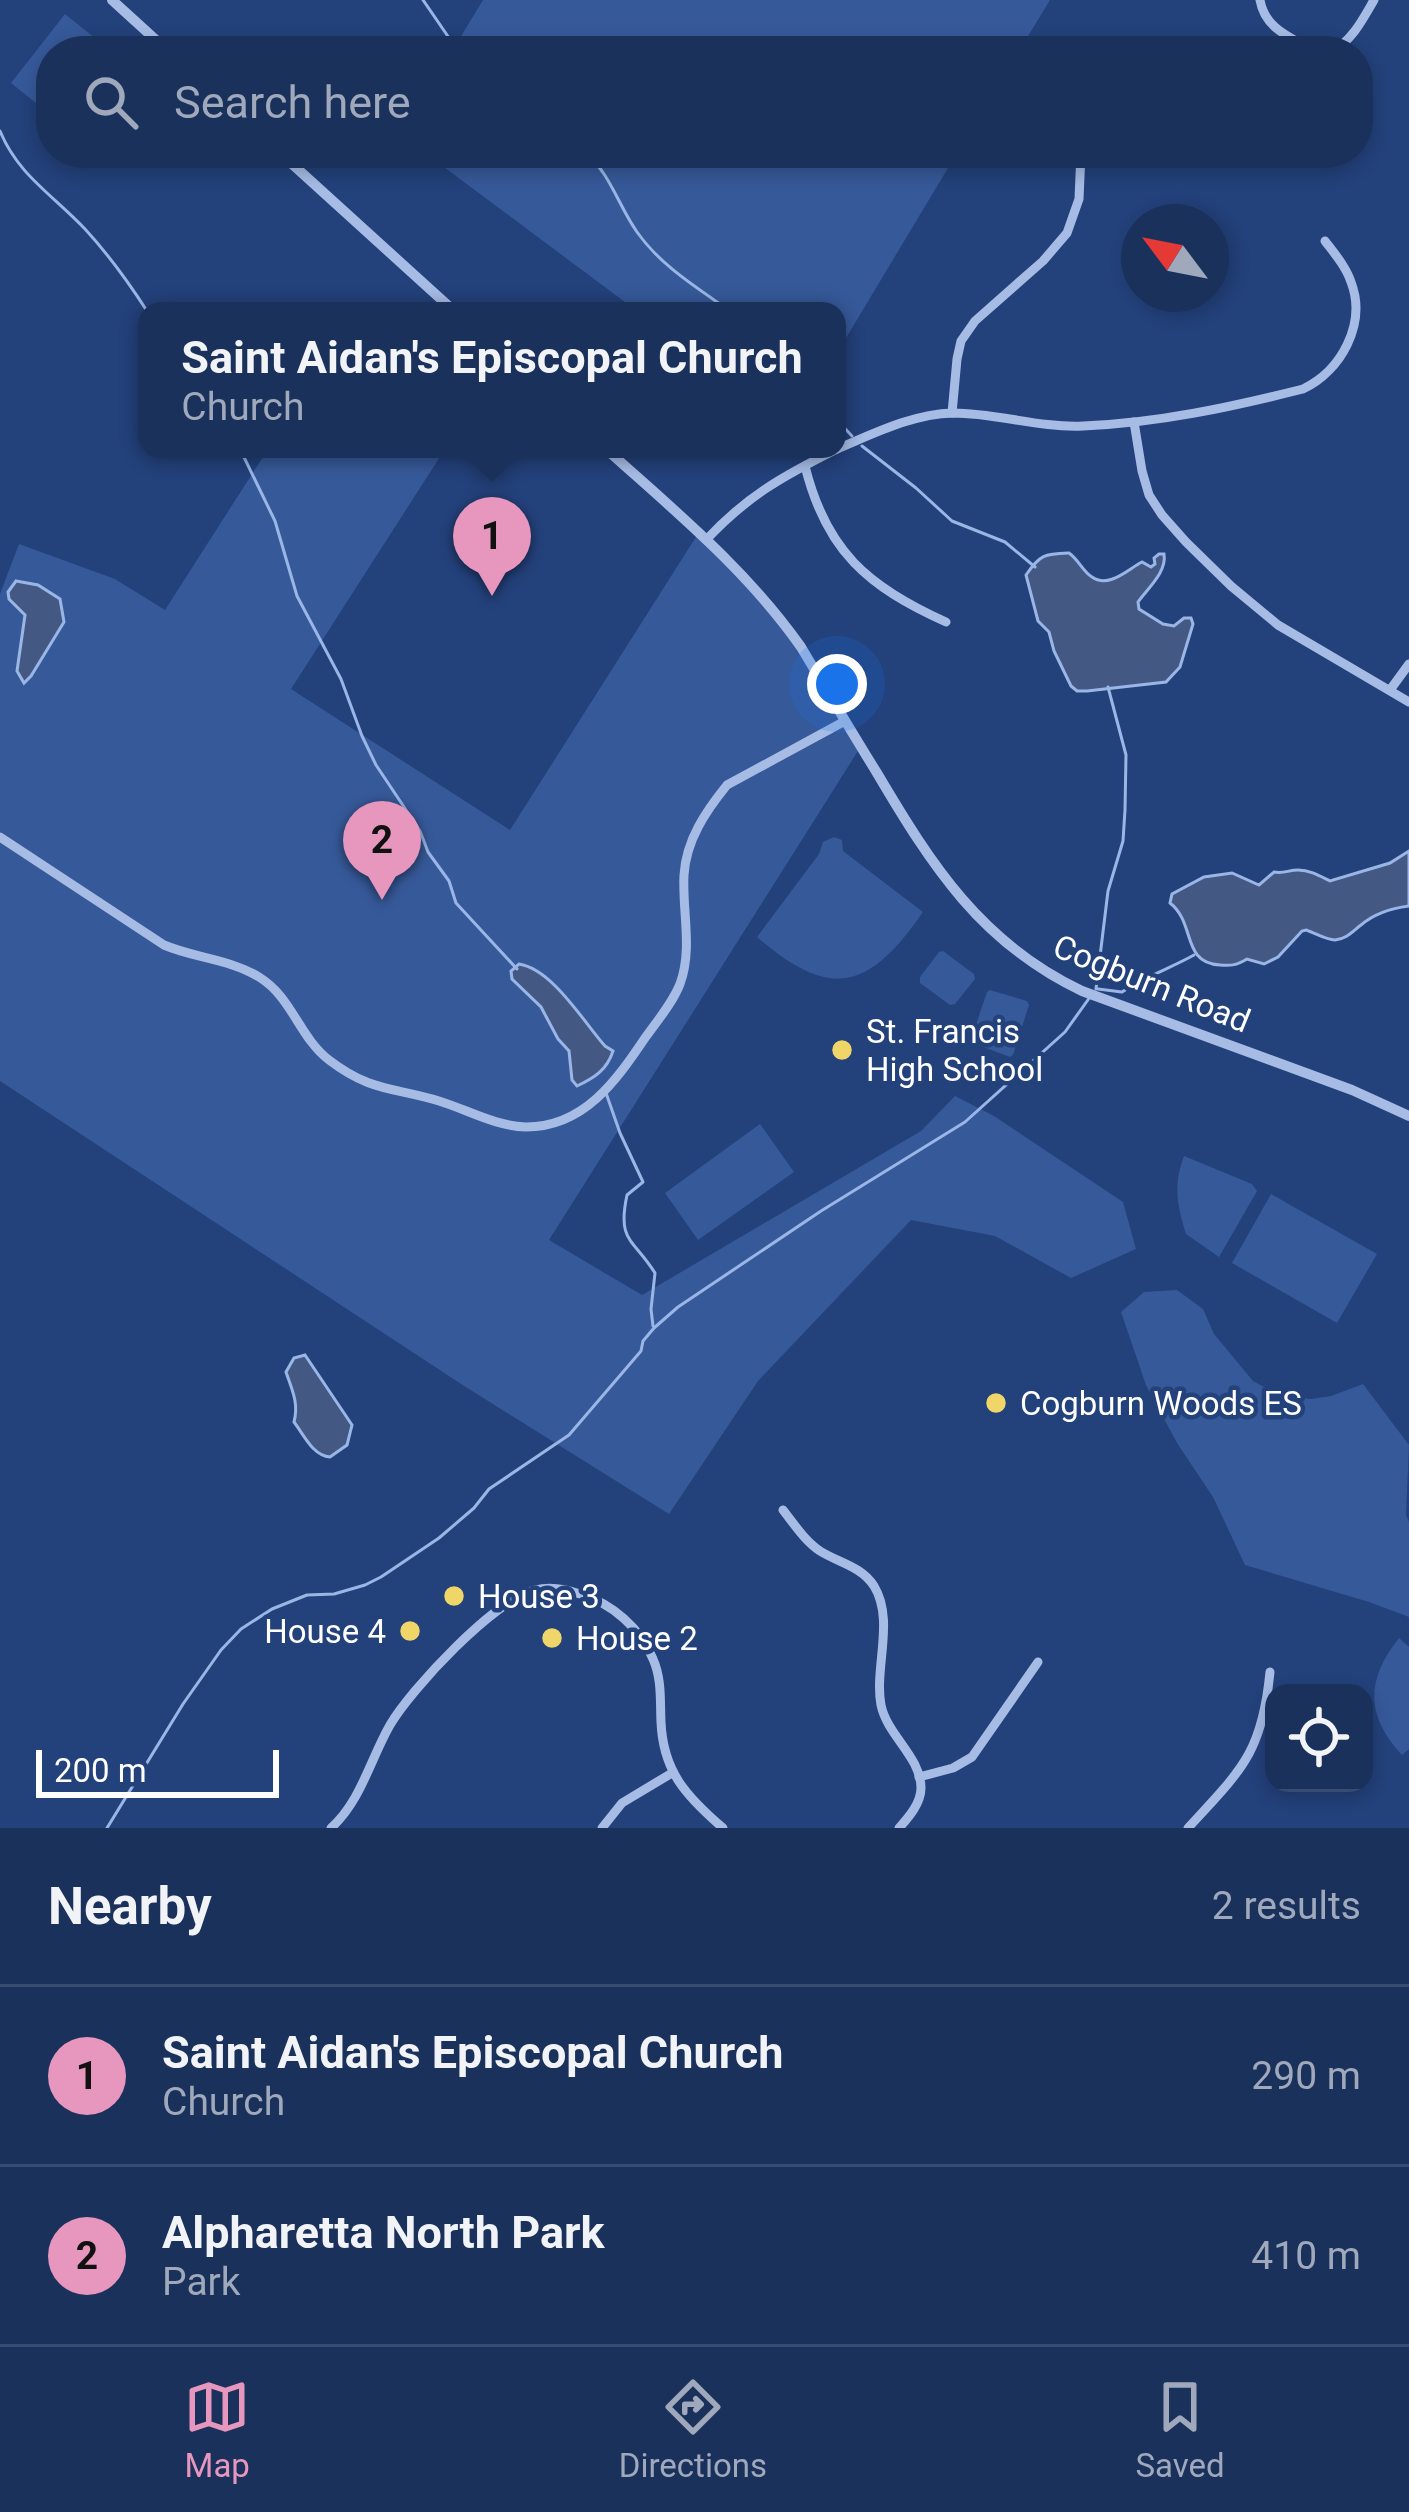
<!DOCTYPE html>
<style>
body{margin:0;font-family:Roboto,sans-serif;background:#273d65;color:#f1f3f6}
.controls{position:absolute;right:36px;bottom:36px;display:grid;overflow:hidden;border-radius:24px;box-shadow:0 6px 18px #0003}
.controls button{width:108px;height:108px;display:grid;place-items:center;padding:0;border:0;border-bottom:3px solid #384c72;background:#1a315c;color:#f1f3f6;font:60px sans-serif}
.compass{position:absolute;left:1121px;top:204px;width:108px;height:108px;border-radius:50%;background:#1a315c;box-shadow:0 6px 18px #0003;rotate:302deg}
.scale{position:absolute;left:36px;bottom:30px;width:243px;box-sizing:border-box;padding-left:12px;border:6px solid #fff;border-top:0;font-size:33px;line-height:42px;white-space:nowrap;color:#fff;-webkit-text-stroke:9px #23417b;paint-order:stroke}
.you{position:absolute;left:837px;top:684px;width:42px;height:42px;margin:-30px;border:9px solid #fff;border-radius:50%;background:#1a73e8;box-shadow:0 0 0 18px #1a73e833}
.badge{display:grid;place-items:center;width:78px;height:78px;border-radius:50%;background:#e797bd;color:#111;font-size:39px;font-weight:700}
.pin{position:absolute;translate:-50% -99px;filter:drop-shadow(0 3px 6px #0008)}
.pin::after{content:'';position:absolute;top:63px;width:42px;height:36px;background:inherit;clip-path:polygon(0 0,100% 0,50% 100%)}
.popup{position:absolute;left:138px;top:302px;width:708px;height:156px;box-sizing:border-box;display:grid;place-content:center;border-radius:24px;background:#1a315c;filter:drop-shadow(0 3px 9px #0005);font-size:39px;white-space:nowrap;color:#9fa9bb}
.popup b{font-size:45px;color:#f1f3f6}
.popup::after{content:'';position:absolute;left:50%;top:100%;margin-left:-24px;border:24px solid transparent;border-top-color:#1a315c}
.list{margin:0;padding:0;list-style:none}
h2{display:flex;justify-content:space-between;align-items:center;height:156px;margin:0;padding:0 48px;font-size:51px}
h2 small{font-size:39px;font-weight:400;color:#9fa9bb}
.list li{display:grid;grid-template-columns:78px 1fr auto;gap:36px;align-items:center;box-sizing:border-box;height:180px;padding:0 48px;border-top:3px solid #384c72}
.list b{display:block;font-size:45px;white-space:nowrap}
.list p{margin:0;font-size:39px;white-space:nowrap;color:#9fa9bb}
.list em{font-size:39px;font-style:normal;color:#9fa9bb}
.icon{flex:none;width:66px;height:66px;fill:none;stroke:currentColor;stroke-width:2;stroke-linecap:round;stroke-linejoin:round}
.map{position:relative;flex:none;width:1409px;height:1828px;overflow:hidden}
.search{position:absolute;background:#1a315c;box-shadow:0 6px 18px #0003;left:36px;right:36px;top:36px;height:132px;display:flex;align-items:center;gap:30px;box-sizing:border-box;padding:0 42px;border-radius:48px;color:#9fa9bb;font-size:45px}
.sheet{height:516px;background:#1a315c}
nav{display:flex;justify-content:space-around;align-items:center;box-sizing:border-box;height:168px;border-top:3px solid #384c72;background:#1a315c;font-size:33px;color:#9fa9bb}
nav a{display:grid;justify-items:center;gap:6px}
nav .on{color:#e797bd}
.map>svg:first-child{display:block}
.green{fill:#365999}
.water{fill:#435984;stroke:#9ab6e6;stroke-width:3}
.lines{fill:none;stroke-linecap:round;stroke-linejoin:round}
.stream{stroke:#9ab6e6;stroke-width:3}
.minor{stroke:#a6bce5;stroke-width:9}
.tertiary{stroke:#a6bce5;stroke-width:10}
.poi-dot{fill:#f0d669;stroke:#23417b;stroke-width:4.5}
.labels{text-anchor:middle;stroke-width:9;stroke-linejoin:round;paint-order:stroke}
.street-label{font-size:33px;fill:#fff;stroke:#23417b}
.poi-label{font-size:33px;fill:#fff;stroke:#23417b;text-anchor:start}
</style>
<div class="map">
<svg width="1409" height="1828" viewBox="0 0 1409 1828">
<rect width="100%" height="100%" fill="#23417b"/>
<g class="green">
<polygon points="483,0 1050,0 1019,51 452,51"/>
<polygon points="65,14 111,51 51,51 51,115 11,83"/>
<polygon points="425,153 957,153 837,353 837,311 637,311"/>
<polygon points="268,449 445,449 291,689 510,830 701,529 769,610 827,689 858,751 549,1240 642,1295 921,1131 955,1096 994,1116 1123,1202 1136,1249 1071,1278 995,1236 911,1220 758,1381 669,1514 461,1384 0,1081 0,594 19,544 115,579 165,610"/>
<path d="M834 837 842 840 843 851 923 912C869 990 831 1001 757 937L819 854 823 842Z"/>
<polygon points="943,951 974,974 975,979 955,1004 950,1005 920,983 920,977 939,952"/>
<polygon points="990,990 1027,1001 1029,1005 1013,1055 1010,1057 970,1042 987,992"/>
<polygon points="760,1124 794,1172 698,1240 665,1193"/>
<path d="M1184 1156 1252 1184 1257 1191 1219 1257 1186 1234C1177 1205 1173 1185 1184 1156Z"/>
<polygon points="1271,1194 1377,1254 1337,1323 1232,1263"/>
<polygon points="1177,1290 1203,1309 1214,1334 1253,1381 1281,1396 1311,1399 1331,1396 1363,1384 1409,1445 1406,1515 1409,1522 1409,1617 1369,1602 1245,1565 1213,1497 1177,1443 1146,1385 1121,1312 1144,1292"/>
<path d="M1399 1638 1409 1647V1749L1402 1755C1365 1716 1366 1679 1399 1638Z"/>
</g>
<g class="water">
<path d="M1069 553C1079 560 1083 572 1092 577 1109 589 1128 569 1142 562L1151 567 1155 564 1154 558 1159 554H1164C1167 572 1148 588 1138 602L1139 609 1163 624 1174 626 1184 618H1191L1193 624 1180 667 1166 682 1087 691H1077L1071 686 1054 651 1049 632 1038 621 1026 575C1040 554 1045 554 1069 553Z"/>
<polygon points="16,581 38,585 60,599 64,622 31,676 24,683 17,671 25,615 9,599 8,592"/>
<path d="M1409 851V906C1393 908 1374 914 1361 925 1353 931 1347 939 1335 940 1326 940 1315 933 1306 930L1302 931 1278 957 1264 964 1247 959C1237 965 1232 966 1220 965 1181 963 1196 923 1170 903L1172 894 1204 877 1232 873 1259 885 1274 872C1284 874 1288 870 1298 870 1310 870 1320 876 1330 881L1390 863Z"/>
<path d="M519 964C552 969 583 1021 605 1046L613 1051C607 1070 594 1078 577 1086L572 1080 569 1051 558 1039 541 1007 512 979 511 971Z"/>
<path d="M305 1355 352 1425 347 1445 330 1457C313 1456 304 1435 294 1422 299 1403 292 1390 286 1372L294 1358Z"/>
</g>
<g class="lines">
<g class="stream">
<polyline points="423,0 458,51"/>
<path d="M0 131C18 175 53 195 85 229 108 254 129 283 147 311"/>
<path d="M586 153C611 175 618 205 637 232 661 266 696 287 730 311"/>
<polyline points="837,420 852,436"/>
<polyline points="862,446 916,488 952,521 1005,542 1035,567"/>
<polyline points="240,449 275,521 297,596 341,679 362,736 376,765 420,831 428,852 449,881 456,903 517,969"/>
<polyline points="1096,989 1108,891 1123,841 1125,810 1126,755 1108,687"/>
<path d="M1098 989 1122 992C1144 977 1171 968 1194 955"/>
<path d="M606 1093 620 1133 643 1182 627 1195C617 1242 633 1238 655 1273L651 1309 653 1326"/>
<polyline points="107,1828 183,1704 221,1650 241,1629 272,1609 307,1595 334,1594 365,1585 381,1577 439,1538 474,1508 489,1489 569,1435 641,1351 643,1341 654,1328 678,1307 821,1211 965,1122 1065,1032 1090,997"/>
</g>
<g class="minor">
<path d="M1260 0C1265 29 1290 37 1314 51"/>
<path d="M1332 51C1352 41 1363 19 1374 0"/>
<polyline points="952,413 957,359 961,341 975,321 1043,261 1067,233 1079,199 1081,153"/>
<polyline points="1134,422 1142,471 1149,495 1162,515 1186,542 1231,586 1278,625 1409,702"/>
<path d="M837 449C873 434 912 414 953 413 996 413 1039 428 1083 426 1158 423 1231 407 1303 389 1341 371 1367 324 1351 282 1346 267 1335 254 1325 241"/>
<path d="M805 466C826 551 868 587 946 622"/>
<path d="M706 540C747 496 783 476 837 449"/>
<polyline points="1390,690 1409,664"/>
<path d="M0 837 164 945C194 958 230 959 259 977 292 997 299 1037 329 1060 371 1092 392 1087 439 1101 468 1110 495 1126 526 1127 584 1127 616 1081 645 1038 657 1021 672 1004 680 984 693 949 682 911 684 875 686 840 706 811 727 785L845 721"/>
<path d="M783 1510C794 1524 805 1541 820 1551 839 1563 861 1566 874 1586 895 1620 874 1668 881 1705 887 1735 921 1757 921 1788 921 1803 909 1817 899 1828"/>
<polyline points="919,1777 953,1768 972,1757 1038,1662"/>
<path d="M331 1828C361 1801 370 1760 390 1725 411 1689 495 1599 535 1590 550 1586 566 1589 580 1594 612 1603 641 1629 653 1659 662 1679 660 1701 661 1722 663 1772 687 1797 723 1828"/>
<polyline points="602,1828 622,1803 672,1773"/>
<path d="M1188 1828C1241 1770 1262 1754 1270 1672"/>
</g>
<g class="tertiary">
<polyline points="112,0 168,51"/>
<polyline points="280,153 454,311"/>
<path d="M606 449C676 512 746 569 801 647 826 689 851 731 877 773 932 866 981 943 1082 991L1352 1090 1409 1116"/>
</g>
</g>
<g class="poi-dot">
<circle cx="842" cy="1050" r="12"/>
<circle cx="996" cy="1403" r="12"/>
<circle cx="454" cy="1596" r="12"/>
<circle cx="410" cy="1631" r="12"/>
<circle cx="552" cy="1638" r="12"/>
</g>
<g class="labels">
<g class="street-label">
<text transform="translate(1152 983) rotate(22)" y="12">Cogburn Road</text>
</g>
<g class="poi-label">
<text x="866" y="1043">St. Francis<tspan x="866" dy="38">High School</tspan></text>
<text x="1020" y="1415">Cogburn Woods ES</text>
<text x="478" y="1608">House 3</text>
<text x="386" y="1643" text-anchor="end">House 4</text>
<text x="576" y="1650">House 2</text>
</g>
</g>
</svg>
<div class="controls">
<button><svg class="icon" aria-label="locate" viewBox="0 0 24 24"><circle cx="12" cy="12" r="6"/><path d="M12 2v4M12 18v4M2 12h4M18 12h4"/></svg></button>
</div>
<svg class="compass" viewBox="-18 -18 36 36"><path d="M0-13l5 13h-10z" fill="#e53935"/><path d="M0 13l5-13h-10z" fill="#9fa9bb"/></svg>
<div class="scale">200 m</div>
<div class="you"></div>
<div class="pin badge" style="left:492px;top:596px">1</div>
<div class="popup"><b>Saint Aidan's Episcopal Church</b>Church</div>
<div class="pin badge" style="left:382px;top:900px">2</div>
<div class="search"><svg class="icon" aria-label="search" viewBox="0 0 24 24"><circle cx="10" cy="10" r="6"/><path d="M15 15l6 6"/></svg>Search here</div>
</div>
<section class="sheet">
<h2>Nearby<small>2 results</small></h2>
<ul class="list">
<li><span class="badge">1</span><div><b>Saint Aidan's Episcopal Church</b><p>Church</p></div><em>290 m</em></li>
<li><span class="badge">2</span><div><b>Alpharetta North Park</b><p>Park</p></div><em>410 m</em></li>
</ul>
</section>
<nav>
<a class="on"><svg class="icon" aria-label="map" viewBox="0 0 24 24"><path d="M3 6l6-2 6 2 6-2v14l-6 2-6-2-6 2zM9 4v14M15 6v14"/></svg>Map</a>
<a><svg class="icon" aria-label="directions" viewBox="0 0 24 24"><path d="M12 3l9 9-9 9-9-9zM9 14v-3h6M13 9l2 2-2 2"/></svg>Directions</a>
<a><svg class="icon" aria-label="saved" viewBox="0 0 24 24"><path d="M7 4h10v16l-5-4-5 4z"/></svg>Saved</a>
</nav>
